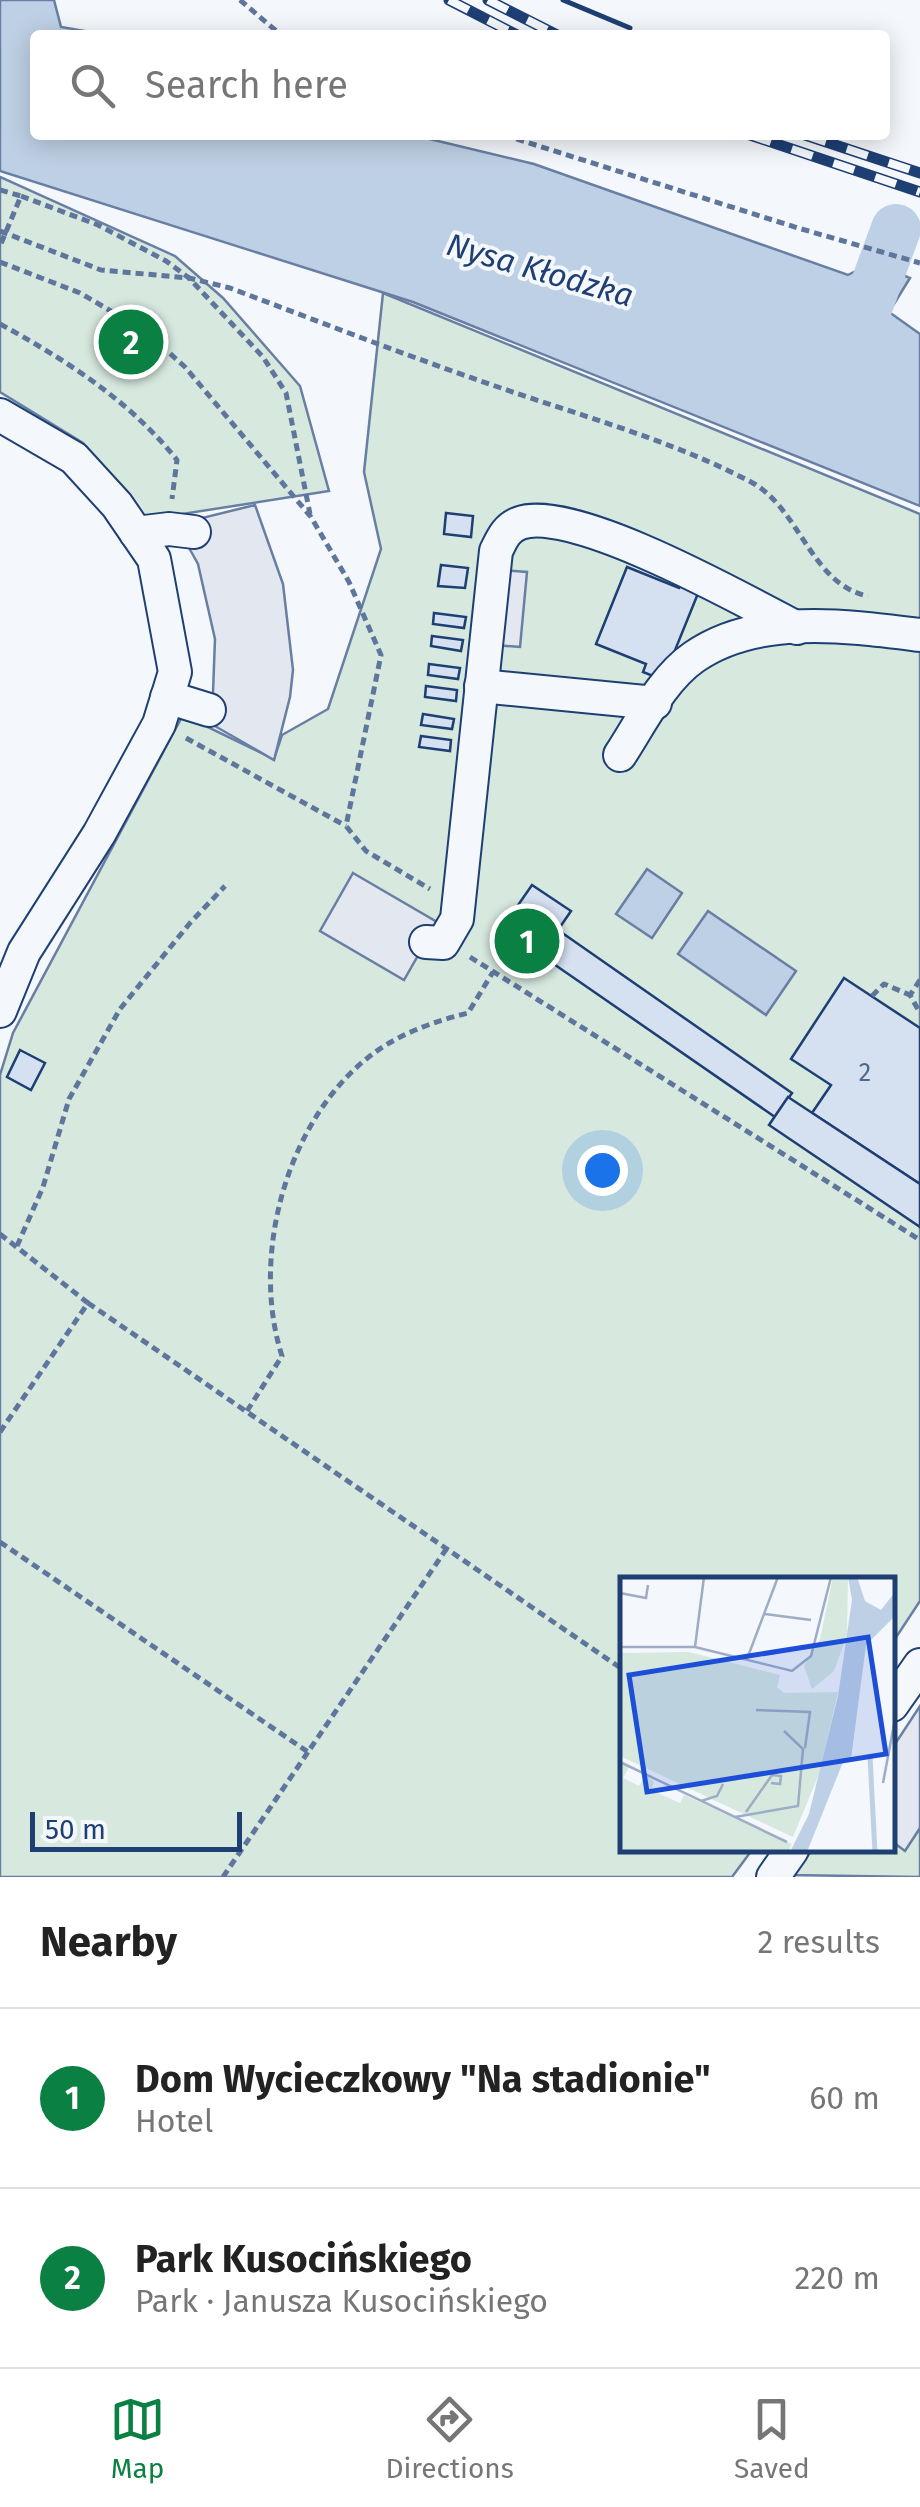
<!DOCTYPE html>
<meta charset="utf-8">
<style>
body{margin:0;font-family:"Fira Sans",sans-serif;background:#f2f2f2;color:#222}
.scale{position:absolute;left:30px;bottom:25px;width:212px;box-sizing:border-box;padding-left:10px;border:5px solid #1d3f73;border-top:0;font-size:28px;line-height:35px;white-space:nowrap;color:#1d3f73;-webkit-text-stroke:8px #f4f7fb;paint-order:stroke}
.you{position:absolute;left:602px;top:1170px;width:35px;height:35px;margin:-25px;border:8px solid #fff;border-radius:50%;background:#1a73e8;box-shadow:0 0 0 15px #1a73e833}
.badge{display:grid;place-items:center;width:65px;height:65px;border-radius:50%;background:#0b8043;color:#fff;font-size:32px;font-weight:700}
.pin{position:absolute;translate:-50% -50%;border:5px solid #fff;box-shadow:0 2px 10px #0006}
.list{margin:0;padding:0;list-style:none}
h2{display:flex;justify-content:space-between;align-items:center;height:130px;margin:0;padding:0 40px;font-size:42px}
h2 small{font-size:32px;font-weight:400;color:#767676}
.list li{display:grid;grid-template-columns:65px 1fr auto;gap:30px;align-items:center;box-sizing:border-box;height:180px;padding:0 40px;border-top:2px solid #e0e0e0}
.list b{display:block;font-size:38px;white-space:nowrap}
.list p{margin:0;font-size:32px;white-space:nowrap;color:#767676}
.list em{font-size:32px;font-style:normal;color:#767676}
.icon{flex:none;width:55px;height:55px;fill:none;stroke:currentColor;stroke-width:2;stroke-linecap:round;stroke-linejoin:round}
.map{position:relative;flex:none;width:920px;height:1877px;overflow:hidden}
.search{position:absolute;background:#fff;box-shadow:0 5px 25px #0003;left:30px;right:30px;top:30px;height:110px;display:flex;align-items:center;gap:25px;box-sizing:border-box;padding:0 35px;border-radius:10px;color:#767676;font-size:38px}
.sheet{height:490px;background:#fff}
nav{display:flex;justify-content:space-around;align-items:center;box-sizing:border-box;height:140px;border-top:2px solid #e0e0e0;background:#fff;font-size:28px;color:#767676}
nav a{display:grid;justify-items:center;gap:5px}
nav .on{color:#0b8043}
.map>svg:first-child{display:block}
.green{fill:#d7e8df;stroke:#687fa3;stroke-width:2.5}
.parking{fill:#e3e8f0;stroke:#687fa3;stroke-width:2.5}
.water{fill:#bed0e5;stroke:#687fa3;stroke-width:2.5}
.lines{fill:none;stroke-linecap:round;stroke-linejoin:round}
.river{stroke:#bed0e5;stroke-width:50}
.building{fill:#d5e0f0;stroke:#1d3f73;stroke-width:2.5}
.minor-casing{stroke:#1d3f73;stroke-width:36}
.path{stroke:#5e769c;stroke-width:5;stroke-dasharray:8 5;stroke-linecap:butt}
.minor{stroke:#f4f7fb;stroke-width:32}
.rail-casing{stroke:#1d3f73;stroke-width:11}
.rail{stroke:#f4f7fb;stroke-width:8;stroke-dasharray:22;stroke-linecap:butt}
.wall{stroke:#1d3f73;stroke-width:5}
.labels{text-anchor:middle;stroke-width:8;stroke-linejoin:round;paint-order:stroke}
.number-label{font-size:25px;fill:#4b6792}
.water-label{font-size:32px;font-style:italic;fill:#1d3f73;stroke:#f4f7fb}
.inset-river{fill:none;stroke:#bed0e5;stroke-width:5}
.inset-road{fill:none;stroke:#9eadc5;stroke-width:2.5}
.view{fill:#1d4ed8;fill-opacity:0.15;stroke:#1d4ed8;stroke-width:5}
.inset-edge{fill:none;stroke:#1d3f73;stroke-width:5}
</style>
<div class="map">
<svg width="920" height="1877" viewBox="0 0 920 1877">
<rect width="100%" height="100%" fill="#f4f7fb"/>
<g class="green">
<polygon points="0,177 175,256 223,298 300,386 329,491 144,520 83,443 0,392"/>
<polygon points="383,293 920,514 920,1601 893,1642 892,1580 622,1580 622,1850 752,1850 732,1877 0,1877 0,1075 13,1033 183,715 274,759 282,735 328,709 381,549 364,472"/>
<polygon points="920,1828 920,1877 788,1875 813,1850 892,1850 893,1842 905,1850"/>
</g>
<g class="parking">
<polygon points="255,505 283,584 293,670 290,697 274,760 206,721 213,692 215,639 198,564 188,546 198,519"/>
<polygon points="503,570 527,572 520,647 494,645"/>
<polygon points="353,873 437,922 404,980 320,931"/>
<polygon points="920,1706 920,1828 905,1851 893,1842 893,1747"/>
</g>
<g class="water">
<polygon points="0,0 54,0 61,27 108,35 35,35 35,135 413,135 534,164 848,275 873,262 910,278 889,312 920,334 920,506 413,302 0,171"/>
<polygon points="647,869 682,893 652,938 616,914"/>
<polygon points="708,911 796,971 766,1015 678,954"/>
</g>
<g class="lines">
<polyline class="river" points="860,327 896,229"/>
</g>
<g class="building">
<polygon points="446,513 473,516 471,537 444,534"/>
<polygon points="441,565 468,568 465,588 438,586"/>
<polygon points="627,567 679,588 681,584 699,591 663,680 643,672 646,664 596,644"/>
<polygon points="434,613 466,617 464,628 433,624"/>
<polygon points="432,636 463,640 461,651 431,646"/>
<polygon points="429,664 460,668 458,679 428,675"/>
<polygon points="426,686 457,690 456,701 425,697"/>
<polygon points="423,714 454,719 452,729 421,725"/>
<polygon points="421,736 451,740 450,751 419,747"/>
<polygon points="532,885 571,911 558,930 792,1093 775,1117 535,951 530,956 498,934"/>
<polygon points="844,978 920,1028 920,1184 812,1113 831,1085 791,1059"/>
<polygon points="20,1050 45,1063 31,1090 7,1077"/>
<polygon points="788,1097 920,1184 920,1227 769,1125"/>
</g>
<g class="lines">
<g class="minor-casing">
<g id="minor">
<polyline points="0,415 74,458 117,505 154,559 175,672 159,724 99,834 24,952 0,1011"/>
<polyline points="136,533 169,529 194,532"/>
<polyline points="481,686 655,703"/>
<polyline points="167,697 209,710"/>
<path d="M620 755C641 723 662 679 694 657 757 613 849 626 920 635"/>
<path d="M426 942 443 943 457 919 496 551C502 539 506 528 520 523 573 504 745 601 797 628"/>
<polyline points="892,1705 920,1665"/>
<polyline points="773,1877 792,1850"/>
</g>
</g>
<g class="path">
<polyline points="240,0 281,35"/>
<polyline points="504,135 798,228 920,263"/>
<polyline points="0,190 21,196 0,246"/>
<polyline points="21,196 98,225 166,261 189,278 263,357 286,393 310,514"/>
<path d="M0 231 101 270 189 278 230 288C320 322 410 357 501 388 585 417 673 441 751 482 800 508 811 585 868 596"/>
<polyline points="0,262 80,293 145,331 185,367 311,517 349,582 381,655 346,826 366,851 430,889"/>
<path d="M0 324C66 360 130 401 177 460L172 499"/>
<polyline points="186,738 346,826"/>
<polyline points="470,957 920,1240"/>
<polyline points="920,980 910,995 920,1013"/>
<polyline points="872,996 884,984 910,995"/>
<polyline points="0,1234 88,1303"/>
<polyline points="17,1246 43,1187 69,1099 120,1009 190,923 225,886"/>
<path d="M247 1411 282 1356C250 1257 286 1121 370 1056 398 1034 435 1021 468 1013L493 972"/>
<polyline points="0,1432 88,1303 622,1669"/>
<polyline points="0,1542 308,1752 447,1548"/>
<polyline points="223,1877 308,1752"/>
</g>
<use href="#minor" class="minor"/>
<g class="rail-casing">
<g id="rail">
<polyline points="449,0 517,35"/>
<polyline points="488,0 557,35"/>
<polyline points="750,135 920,192"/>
<polyline points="805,135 920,173"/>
</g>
</g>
<use href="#rail" class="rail"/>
<polyline class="wall" points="563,0 630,28"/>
</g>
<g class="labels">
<g class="number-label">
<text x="865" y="1081">2</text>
</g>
<g class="water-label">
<text transform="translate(540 270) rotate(16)" y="11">Nysa Kłodzka</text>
</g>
</g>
<g transform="translate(620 1577)">
<rect width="275" height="275" fill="#f4f7fb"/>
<path d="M213 0H228L227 58 214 94 192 112 184 89 200 62ZM69 75 160 98 157 110 164 116 218 115 199 197 173 260 0 179V76ZM0 186 9 190 3 201 19 209 25 198 34 205 31 213 60 226 64 218 172 267 168 275H0Z" fill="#d7e8df"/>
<path d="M228 0H237L245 24 261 33 275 15V39L246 68 231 182 223 185 187 275H170L189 237 218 119 232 23Z" fill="#bed0e5"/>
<path class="inset-river" d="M250 180 255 275"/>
<path class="inset-road" d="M0 16 26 21 28 8M145 37 191 43M0 70H75L172 94 191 79 211 0M75 70 84 0M127 82 158 0M136 133 190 135 185 171M0 185 167 265M263 206 275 142M81 224 97 219 103 207M126 235 152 198 161 199 160 207 151 206M115 240 178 229 183 172 164 154"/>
<path class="view" d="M248 60 266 177 27 215 9 98Z"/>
<rect width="275" height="275" class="inset-edge"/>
</g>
</svg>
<div class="scale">50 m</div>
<div class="you"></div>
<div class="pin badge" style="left:527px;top:941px">1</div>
<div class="pin badge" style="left:131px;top:342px">2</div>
<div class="search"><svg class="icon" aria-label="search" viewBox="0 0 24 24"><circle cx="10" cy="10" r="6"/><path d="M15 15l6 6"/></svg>Search here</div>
</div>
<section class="sheet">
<h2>Nearby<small>2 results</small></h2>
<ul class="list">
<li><span class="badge">1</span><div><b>Dom Wycieczkowy &quot;Na stadionie&quot;</b><p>Hotel</p></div><em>60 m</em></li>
<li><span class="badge">2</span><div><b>Park Kusocińskiego</b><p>Park · Janusza Kusocińskiego</p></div><em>220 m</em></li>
</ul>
</section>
<nav>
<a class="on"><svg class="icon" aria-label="map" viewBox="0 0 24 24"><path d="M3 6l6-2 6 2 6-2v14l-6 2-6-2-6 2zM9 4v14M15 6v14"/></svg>Map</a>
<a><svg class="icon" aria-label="directions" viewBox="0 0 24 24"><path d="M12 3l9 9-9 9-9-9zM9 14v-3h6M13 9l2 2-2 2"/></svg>Directions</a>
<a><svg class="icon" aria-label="saved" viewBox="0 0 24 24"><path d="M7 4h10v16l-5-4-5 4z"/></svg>Saved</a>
</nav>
